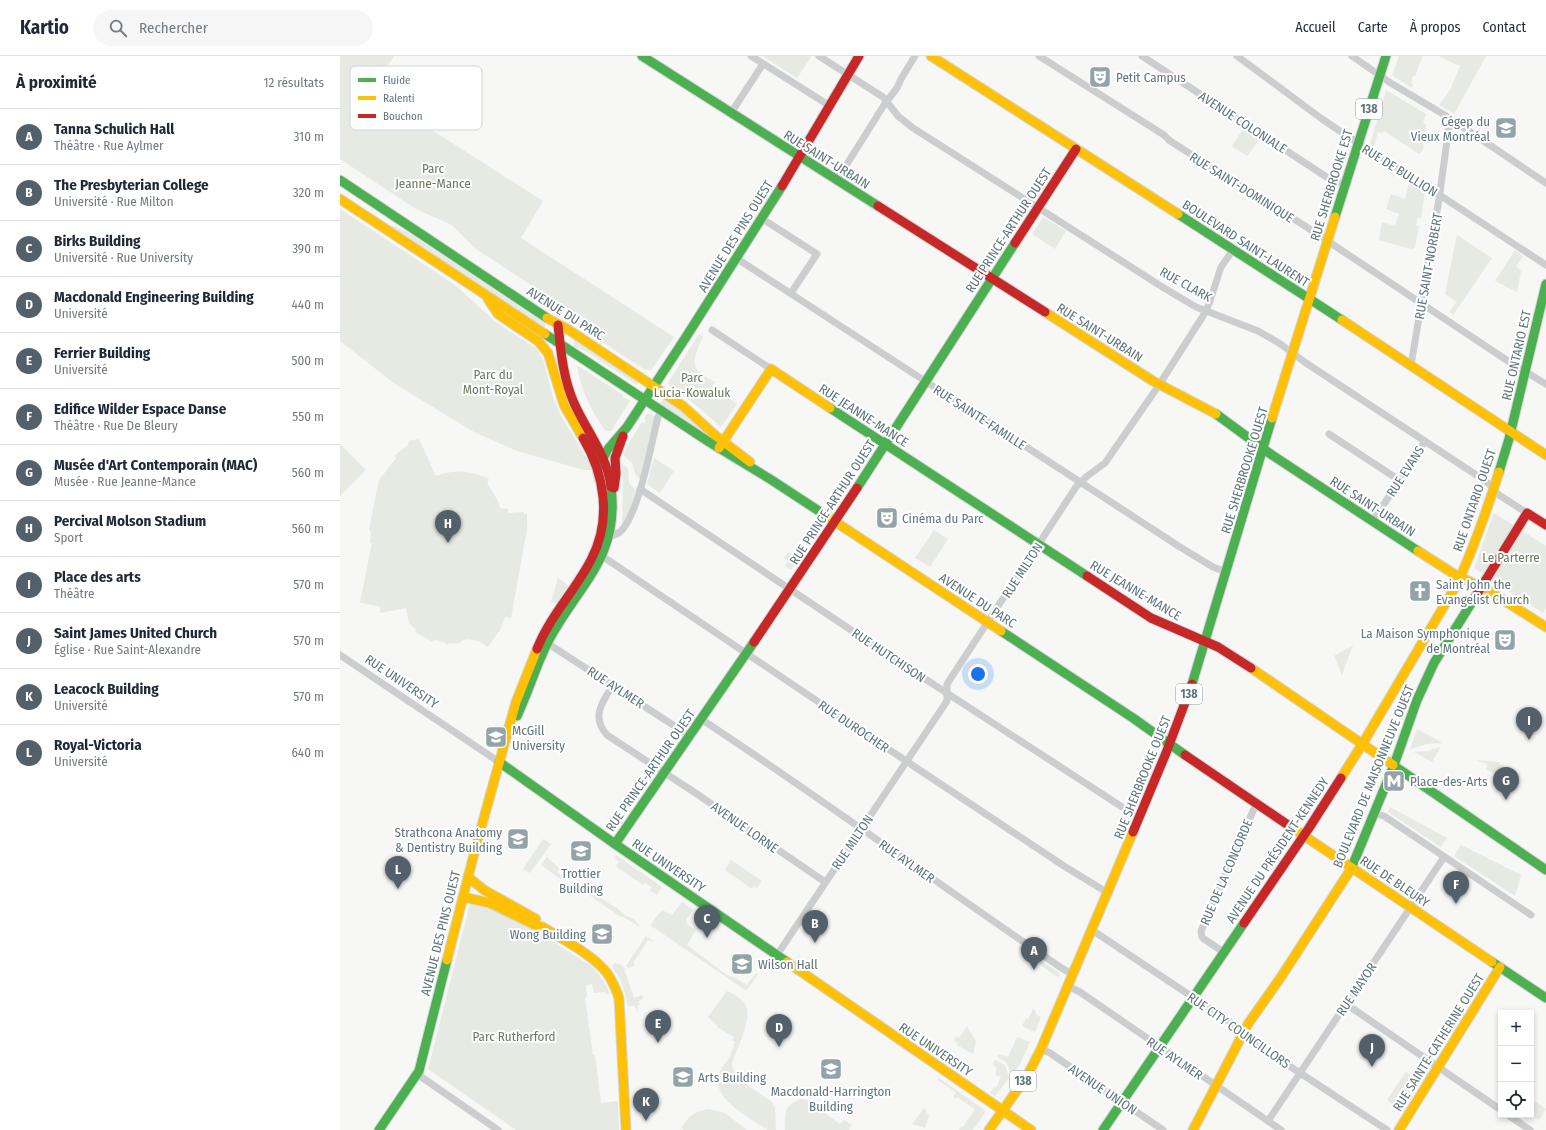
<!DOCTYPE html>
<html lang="fr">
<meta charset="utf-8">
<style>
body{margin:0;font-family:"Fira Sans Condensed",sans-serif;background:#f6f6f7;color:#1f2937}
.controls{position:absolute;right:12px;bottom:12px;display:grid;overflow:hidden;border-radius:0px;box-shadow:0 2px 6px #0003}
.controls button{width:36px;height:36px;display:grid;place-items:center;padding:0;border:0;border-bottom:1px solid #e0e1e3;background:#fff;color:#1f2937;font:20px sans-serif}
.you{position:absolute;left:638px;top:618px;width:14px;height:14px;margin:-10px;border:3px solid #fff;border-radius:50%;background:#1a73e8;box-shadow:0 0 0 6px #1a73e833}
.badge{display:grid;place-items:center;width:26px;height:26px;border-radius:50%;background:#546069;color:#fff;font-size:13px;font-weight:700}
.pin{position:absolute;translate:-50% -33px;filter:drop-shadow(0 1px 2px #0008)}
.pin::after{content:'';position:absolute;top:21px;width:14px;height:12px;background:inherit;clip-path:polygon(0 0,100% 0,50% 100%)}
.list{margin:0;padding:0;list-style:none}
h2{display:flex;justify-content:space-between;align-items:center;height:52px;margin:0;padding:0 16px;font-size:17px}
h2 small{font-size:13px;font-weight:400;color:#747a83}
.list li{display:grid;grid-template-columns:26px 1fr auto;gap:12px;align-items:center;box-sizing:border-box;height:56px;padding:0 16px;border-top:1px solid #e0e1e3}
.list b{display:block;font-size:15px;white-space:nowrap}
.list p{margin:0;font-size:13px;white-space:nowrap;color:#747a83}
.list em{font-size:13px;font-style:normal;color:#747a83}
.icon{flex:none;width:22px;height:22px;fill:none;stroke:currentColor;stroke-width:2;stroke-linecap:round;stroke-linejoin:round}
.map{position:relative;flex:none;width:1206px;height:1074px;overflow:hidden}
header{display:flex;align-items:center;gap:24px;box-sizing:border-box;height:56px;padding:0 20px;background:#fff;border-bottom:1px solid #e0e1e3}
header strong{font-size:19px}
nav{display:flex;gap:22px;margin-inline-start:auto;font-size:14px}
.search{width:280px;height:36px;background:#f6f6f7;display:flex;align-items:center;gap:10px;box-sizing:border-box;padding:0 14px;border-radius:22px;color:#747a83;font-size:15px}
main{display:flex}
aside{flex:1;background:#fff}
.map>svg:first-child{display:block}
.green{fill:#e7e9e3}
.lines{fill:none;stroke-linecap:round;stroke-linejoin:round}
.fast-casing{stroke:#d4d5d6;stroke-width:11}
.slow-casing{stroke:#d4d5d6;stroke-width:11}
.jam-casing{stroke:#d4d5d6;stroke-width:11}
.street{stroke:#cccdce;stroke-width:7}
.fast{stroke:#4caf50;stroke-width:9}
.slow{stroke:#ffc107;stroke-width:9}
.jam{stroke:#c62828;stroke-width:9}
.labels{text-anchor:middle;stroke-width:4;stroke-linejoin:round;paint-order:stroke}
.shield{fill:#fff;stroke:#8e9fa3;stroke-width:1}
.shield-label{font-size:12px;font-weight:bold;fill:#5e767c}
.poi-label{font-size:13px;fill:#5e767c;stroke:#fff;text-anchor:start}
.street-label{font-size:13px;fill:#5e767c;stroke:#fff}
.park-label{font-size:13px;fill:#6b7a61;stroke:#fff}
.key{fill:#fff;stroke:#cfd6d8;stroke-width:1}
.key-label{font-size:11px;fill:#5e767c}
</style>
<header>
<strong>Kartio</strong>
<div class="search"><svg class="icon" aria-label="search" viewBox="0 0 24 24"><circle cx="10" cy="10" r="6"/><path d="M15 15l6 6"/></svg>Rechercher</div>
<nav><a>Accueil</a><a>Carte</a><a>À propos</a><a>Contact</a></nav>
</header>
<main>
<aside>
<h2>À proximité<small>12 résultats</small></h2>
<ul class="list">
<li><span class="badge">A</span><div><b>Tanna Schulich Hall</b><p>Théâtre · Rue Aylmer</p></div><em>310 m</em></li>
<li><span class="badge">B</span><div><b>The Presbyterian College</b><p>Université · Rue Milton</p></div><em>320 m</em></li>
<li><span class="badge">C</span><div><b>Birks Building</b><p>Université · Rue University</p></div><em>390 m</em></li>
<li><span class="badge">D</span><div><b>Macdonald Engineering Building</b><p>Université</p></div><em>440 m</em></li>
<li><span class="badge">E</span><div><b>Ferrier Building</b><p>Université</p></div><em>500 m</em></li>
<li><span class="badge">F</span><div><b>Edifice Wilder Espace Danse</b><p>Théâtre · Rue De Bleury</p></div><em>550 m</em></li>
<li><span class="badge">G</span><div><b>Musée d'Art Contemporain (MAC)</b><p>Musée · Rue Jeanne-Mance</p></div><em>560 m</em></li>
<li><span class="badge">H</span><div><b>Percival Molson Stadium</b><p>Sport</p></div><em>560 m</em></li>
<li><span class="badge">I</span><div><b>Place des arts</b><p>Théâtre</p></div><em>570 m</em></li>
<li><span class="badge">J</span><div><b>Saint James United Church</b><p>Église · Rue Saint-Alexandre</p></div><em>570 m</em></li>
<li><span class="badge">K</span><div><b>Leacock Building</b><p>Université</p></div><em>570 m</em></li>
<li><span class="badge">L</span><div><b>Royal-Victoria</b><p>Université</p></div><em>640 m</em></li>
</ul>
</aside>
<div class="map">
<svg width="1206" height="1074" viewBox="0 0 1206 1074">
<rect width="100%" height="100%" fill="#f7f7f6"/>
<g class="green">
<polygon points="0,0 54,0 31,35 203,145 181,182 334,281 311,314 305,314 240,271 232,256 136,193 112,169 76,153 0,103"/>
<polygon points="423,0 469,0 471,1 457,22"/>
<polygon points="1059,0 1083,0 1075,20 1073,20 1071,27 1073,28 1072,32 1052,19"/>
<polygon points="1100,0 1146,0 1114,58 1099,49 1110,34 1120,10 1100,1"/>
<polygon points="1046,34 1086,58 1083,67 1086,69 1083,94 1079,98 1044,75 1042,77 1038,76 1034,91 1030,88"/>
<polygon points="903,73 919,84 907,100 892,90"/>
<polygon points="1069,128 1085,135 1081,162 1077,162 1076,170 1079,170 1075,192 1071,193 1039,184 1042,166 1055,170 1059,158 1046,153 1051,138 1065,143"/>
<polygon points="0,153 115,229 157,267 197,293 204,306 212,338 220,358 254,414 256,425 254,428 252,414 244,414 177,395 134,376 55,328 0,285"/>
<polygon points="703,161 726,175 715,193 692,178"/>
<polygon points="51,169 67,176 206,268 204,272 50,170"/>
<polygon points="1117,179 1152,202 1113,259 1109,256 1117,246 1105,238"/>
<polygon points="1175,194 1183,200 1176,210 1181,215 1177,236 1155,225"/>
<path d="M359 278 363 280C359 290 350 305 358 315 362 319 370 323 375 326L372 330 397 348 381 371 352 346 337 336 338 334 335 332 334 333 328 328 329 325Z"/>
<polygon points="234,283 299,326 297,329 244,294 234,291"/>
<path d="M237 309 283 339 282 341 285 343 286 342 290 345 271 375H267L264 373C251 353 240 333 237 309Z"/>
<polygon points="324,342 336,350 372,383 320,348"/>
<polygon points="310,357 315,361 300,423 296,419 292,407 283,399 287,390 302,366 304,367 306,364 304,363 307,358"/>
<path d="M79 383 96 420C114 413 131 414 149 423L147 427 158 445 160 452 168 453V457L184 456V458H187V473L171 562 165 561 160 574 148 591C141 585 126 579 119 587L105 588V586L94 584 93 586 75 576 76 574 69 567 66 552 40 557V551L38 550 20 547 32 487H30L31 475H29L36 437 39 427 38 426 42 419H43L56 402 54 400 55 399 68 389 69 385Z"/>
<polygon points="0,388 26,414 0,440"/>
<polygon points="314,402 334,415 320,437 307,428"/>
<polygon points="281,407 288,413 289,427 296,434 289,456 282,469 283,425"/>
<polygon points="1154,457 1206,490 1206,552 1203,557 1134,512"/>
<polygon points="594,474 608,483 590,511 575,502"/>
<polygon points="455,493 462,498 451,514 445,510 449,505 444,502 448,496 451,498"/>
<polygon points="218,522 223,525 228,530 218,547 211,546"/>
<polygon points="1013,589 1002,619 994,600"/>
<polygon points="1077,673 1103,687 1087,688 1070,693"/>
<polygon points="1101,691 1092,706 1074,696 1090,695 1092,693"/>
<path d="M1137 704 1158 706 1166 714 1179 721V725C1169 720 1156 719 1146 713L1148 709Z"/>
<polygon points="1050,751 1107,782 1101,791 1048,756"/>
<polygon points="203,783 211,788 190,817 183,813"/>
<polygon points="1121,789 1181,819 1175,840 1114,800"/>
<polygon points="276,799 322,831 317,839 310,834 312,831 305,827 303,829 276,810 279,806 275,802"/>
<polygon points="207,801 222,815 219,814 217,816 224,821 222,824 201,809"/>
<polygon points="391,804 422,825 417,832 414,830 412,833 385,814"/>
<polygon points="241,832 247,836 249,835 254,837 263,844 277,852 284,859 294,863 301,872 282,860 281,861 240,833"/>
<polygon points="342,846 353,854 346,864 347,868 356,874 347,889 388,920 394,921 407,929 416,917 418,918 407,934 405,934 310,869 322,854 332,859"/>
<path d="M130 848C154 843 228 896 251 910 259 918 266 927 270 938H265V936L254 937 252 928 246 929 247 941 245 942 253 999H255L261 1047 278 1045 279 1074H176L88 1013Z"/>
<polygon points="306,880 313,885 312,886 308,884 293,907 295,909 288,912 286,910"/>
<polygon points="680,890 718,916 720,919 719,922 678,893"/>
<polygon points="275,907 277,908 278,907 286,913 284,913 294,942 302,939 303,943 298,945 300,949 298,949 297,957 295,950 288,950 282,927 272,910"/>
<path d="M387 935C394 938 406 945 407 953 410 967 397 993 392 1007 391 1022 420 1037 431 1045L435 1052 436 1074H428C411 1063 367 1041 380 1015 383 1010 388 1004 391 999L390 998 394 990 393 989 395 986 392 984 394 981 377 971 378 970 368 961Z"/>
<polygon points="693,953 696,955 695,958 701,961 695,976 682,970 686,962 688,963"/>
<polygon points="627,970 636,986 633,998 617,989 618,987 614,984 616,980 619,982"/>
<polygon points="677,981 690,986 680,1008 672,1019 666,1006 657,1001 659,998 668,1001"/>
<polygon points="655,1004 665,1009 669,1022 655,1040 650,1037 654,1031 656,1032 661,1021 655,1019 657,1012 653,1009"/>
<polygon points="1066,1016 1074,1021 1076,1019 1080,1022 1059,1055 1053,1051 1054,1049 1047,1044"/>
<polygon points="599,1022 646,1055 633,1074 619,1074 621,1070 623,1071 635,1053 617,1041 616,1043 613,1041 616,1036 598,1024"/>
<polygon points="1191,1042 1206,1053 1199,1064 1191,1058"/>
<path d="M461 1043 467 1044 500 1068 504 1064 512 1069 509 1074H445C445 1058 443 1049 461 1043Z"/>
<polygon points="584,1052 589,1060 585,1072 572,1068"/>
<path d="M369 1053 385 1057 407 1074H344L341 1072C349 1060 355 1055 369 1053Z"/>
</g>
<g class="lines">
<g class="fast-casing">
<g id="fast">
<polyline points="302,0 538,150"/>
<polyline points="0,124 207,262"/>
<polyline points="838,158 1002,264"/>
<polyline points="995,161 1046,0"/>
<polyline points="205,278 369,386 430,423 488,461"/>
<polyline points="490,352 747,520"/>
<polyline points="876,358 932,399 1078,495"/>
<polyline points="258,412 268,393 287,371 346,281 442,130"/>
<polyline points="1159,416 1169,383 1206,228"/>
<polyline points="517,432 675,187"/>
<polyline points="661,575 793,662 845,699"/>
<polyline points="852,628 932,362"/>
<path d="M177 660C189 635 196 609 209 584 238 529 280 502 271 431"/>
<polyline points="159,706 275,788 447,906"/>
<polyline points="1053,709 1206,814"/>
<polyline points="275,788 414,586"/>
<polyline points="1011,813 1054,709 1077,644 1094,607 1137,538"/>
<polyline points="1152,906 1206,942"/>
<polyline points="39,1074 79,1015 107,904"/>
<polyline points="763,1074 904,867"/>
</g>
</g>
<g class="slow-casing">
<g id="slow">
<polyline points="591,0 838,158"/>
<polyline points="0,143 205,278"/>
<polyline points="148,243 158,258 198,285 208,297 224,349 243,382"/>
<polyline points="705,256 813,325 876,358"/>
<polyline points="207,262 229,274 343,350 376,380 410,406"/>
<polyline points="1002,264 1206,399"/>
<polyline points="932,362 995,161"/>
<polyline points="379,392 431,313 490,352"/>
<polyline points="488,461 661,575"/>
<polyline points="1078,495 1114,518 1149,535 1206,571"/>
<polyline points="911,612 1053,709"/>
<path d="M1001 722 1023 687 1117 528C1134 492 1147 454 1159 416"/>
<polyline points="948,769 1152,906"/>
<polyline points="128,821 144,834 196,863"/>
<path d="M123 841 150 847 195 869 203 871C223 884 252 898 267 917 272 924 276 933 279 942L286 1074"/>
<polyline points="107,904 135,794 176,646 197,593"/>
<polyline points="447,906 691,1074"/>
<polyline points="649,1074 687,1020 701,993 793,776"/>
<polyline points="853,1074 908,968 941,921 1011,813"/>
<polyline points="1059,1074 1160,911"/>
</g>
</g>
<g class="jam-casing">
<g id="jam">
<polyline points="442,130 519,0"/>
<polyline points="538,150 705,256"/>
<polyline points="675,187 736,93"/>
<path d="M218 269C221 296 223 322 234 347 247 376 267 399 271 431"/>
<polyline points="274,432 276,418 275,402 283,380"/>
<polyline points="747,520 811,562 878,591 911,612"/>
<polyline points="1137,538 1187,457 1206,469"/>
<polyline points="414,586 517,432"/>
<path d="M197 593C210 560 235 535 251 504 272 464 265 419 243 382"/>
<polyline points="845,699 948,769"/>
<polyline points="793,776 826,697 852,628"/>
<polyline points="904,867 969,772 1001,722"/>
</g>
</g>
<g class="street">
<polyline points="411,0 490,50"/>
<polyline points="479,0 543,41 558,60 573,72 824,232 856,251 918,275 939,287 966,307 1147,426 1159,439 1187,457"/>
<polyline points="699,0 824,79 830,85 965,170 1174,309 1206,328"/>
<polyline points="802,0 988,122 1005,129"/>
<polyline points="897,0 982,63 1018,87 1095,136 1206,209"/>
<polyline points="1012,0 1049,26 1108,61 1206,127"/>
<polyline points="391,57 423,8"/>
<polyline points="497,124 544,49 557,32 561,23 575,0"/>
<polyline points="421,162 477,198 451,237"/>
<polyline points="396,202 840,491 873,511 886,516"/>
<polyline points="372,274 431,313"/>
<polyline points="1071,309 1099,143 1110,63"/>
<polyline points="989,378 1059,424"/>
<polyline points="300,433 553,602 799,762"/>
<polyline points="1033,465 1085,385"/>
<path d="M268 481C272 480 277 478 280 476 299 459 311 388 318 361L322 355"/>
<polyline points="262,500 572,709 724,810 768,837"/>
<polyline points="204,585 350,680"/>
<polyline points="0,599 159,706"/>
<path d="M273 629C262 646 251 661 267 679L357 738 485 826"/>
<path d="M361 663C484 744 602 831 723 913L733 918"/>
<polyline points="1034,757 1044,760 1191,859"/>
<polyline points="752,874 905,976 919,990 1047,1074"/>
<polyline points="885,897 864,883 862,881 861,875 916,748"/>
<polyline points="437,899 607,645 607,628 736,431 746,421 765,407 819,329 863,260 869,248 881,211 893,194"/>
<polyline points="728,930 740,936 941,1074"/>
<polyline points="1006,948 1161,1054"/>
<polyline points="701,993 710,997 823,1074"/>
<polyline points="77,1018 158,1074"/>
<polyline points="1168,1059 1190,1074"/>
<polyline points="928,1065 1104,801"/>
</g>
<use href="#fast" class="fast"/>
<use href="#slow" class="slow"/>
<use href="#jam" class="jam"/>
</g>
<defs>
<g id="theatre-square" transform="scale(1.15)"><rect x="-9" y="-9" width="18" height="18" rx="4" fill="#94a3a7" stroke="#fff"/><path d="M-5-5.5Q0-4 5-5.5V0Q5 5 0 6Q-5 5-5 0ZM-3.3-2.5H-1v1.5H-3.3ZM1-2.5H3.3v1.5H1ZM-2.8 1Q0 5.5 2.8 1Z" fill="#fff"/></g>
<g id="university-square" transform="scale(1.15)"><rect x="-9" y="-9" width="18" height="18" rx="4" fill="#94a3a7" stroke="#fff"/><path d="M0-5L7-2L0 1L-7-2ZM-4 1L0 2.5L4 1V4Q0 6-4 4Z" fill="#fff"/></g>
<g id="church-square" transform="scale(1.15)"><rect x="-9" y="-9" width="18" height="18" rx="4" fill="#94a3a7" stroke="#fff"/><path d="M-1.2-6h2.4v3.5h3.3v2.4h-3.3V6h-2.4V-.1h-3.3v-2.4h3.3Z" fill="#fff"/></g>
<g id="metro-square" transform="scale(1.15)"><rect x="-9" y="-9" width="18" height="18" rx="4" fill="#94a3a7" stroke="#fff"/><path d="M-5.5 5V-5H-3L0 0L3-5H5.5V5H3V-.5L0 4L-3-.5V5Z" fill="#fff"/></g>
</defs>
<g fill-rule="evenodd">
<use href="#theatre-square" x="760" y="21"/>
<use href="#university-square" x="1166" y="72"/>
<use href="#theatre-square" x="547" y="462"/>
<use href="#church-square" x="1080" y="535"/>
<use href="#theatre-square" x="1165" y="584"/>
<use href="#university-square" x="156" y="681"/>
<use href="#metro-square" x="1054" y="725"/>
<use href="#university-square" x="178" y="783"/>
<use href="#university-square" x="241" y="795"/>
<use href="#university-square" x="262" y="878"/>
<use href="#university-square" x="402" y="908"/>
<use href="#university-square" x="491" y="1013"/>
<use href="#university-square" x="343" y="1021"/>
</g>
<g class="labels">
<g class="shield">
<rect x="1016" y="43" width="26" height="20" rx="3"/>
<rect x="836" y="628" width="26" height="20" rx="3"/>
<rect x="670" y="1015" width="26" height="20" rx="3"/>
</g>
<g class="shield-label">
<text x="1029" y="57">138</text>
<text x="849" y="642">138</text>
<text x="683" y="1029">138</text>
</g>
<g class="poi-label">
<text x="776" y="26">Petit Campus</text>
<text x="1150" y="70" text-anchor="end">Cégep du<tspan x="1150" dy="15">Vieux Montréal</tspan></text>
<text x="562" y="467">Cinéma du Parc</text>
<text x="1096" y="533">Saint John the<tspan x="1096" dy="15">Evangelist Church</tspan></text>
<text x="1150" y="582" text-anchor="end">La Maison Symphonique<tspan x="1150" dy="15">de Montréal</tspan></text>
<text x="172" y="679">McGill<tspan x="172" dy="15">University</tspan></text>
<text x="1070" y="730">Place-des-Arts</text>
<text x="162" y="781" text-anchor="end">Strathcona Anatomy<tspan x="162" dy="15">&amp; Dentistry Building</tspan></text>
<text x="241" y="822" text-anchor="middle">Trottier<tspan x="241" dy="15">Building</tspan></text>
<text x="246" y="883" text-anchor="end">Wong Building</text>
<text x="418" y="913">Wilson Hall</text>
<text x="358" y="1026">Arts Building</text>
<text x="491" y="1040" text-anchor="middle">Macdonald-Harrington<tspan x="491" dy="15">Building</tspan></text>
</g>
<g class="street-label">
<text transform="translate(903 66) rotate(33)" y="5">AVENUE COLONIALE</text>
<text transform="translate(487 103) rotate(32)" y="5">RUE SAINT-URBAIN</text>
<text transform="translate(1060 114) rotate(32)" y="5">RUE DE BULLION</text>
<text transform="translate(991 129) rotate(-73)" y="5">RUE SHERBROOKE EST</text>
<text transform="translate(902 131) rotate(32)" y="5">RUE SAINT-DOMINIQUE</text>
<text transform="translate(668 174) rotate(-57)" y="5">RUE PRINCE-ARTHUR OUEST</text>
<text transform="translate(395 180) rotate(-58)" y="5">AVENUE DES PINS OUEST</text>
<text transform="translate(906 187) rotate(33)" y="5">BOULEVARD SAINT-LAURENT</text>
<text transform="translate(1088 210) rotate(-80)" y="5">RUE SAINT-NORBERT</text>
<text transform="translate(846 228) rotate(29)" y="5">RUE CLARK</text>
<text transform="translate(226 257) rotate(32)" y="5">AVENUE DU PARC</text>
<text transform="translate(760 276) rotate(32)" y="5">RUE SAINT-URBAIN</text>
<text transform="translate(1176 299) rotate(-77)" y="5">RUE ONTARIO EST</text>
<text transform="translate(524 359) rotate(33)" y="5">RUE JEANNE-MANCE</text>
<text transform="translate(640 361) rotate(33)" y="5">RUE SAINTE-FAMILLE</text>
<text transform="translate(904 414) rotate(-73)" y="5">RUE SHERBROOKE OUEST</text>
<text transform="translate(1065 415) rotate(-57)" y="5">RUE EVANS</text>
<text transform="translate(1134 444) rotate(-71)" y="5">RUE ONTARIO OUEST</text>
<text transform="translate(492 446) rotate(-57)" y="5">RUE PRINCE-ARTHUR OUEST</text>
<text transform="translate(1033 450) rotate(33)" y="5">RUE SAINT-URBAIN</text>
<text transform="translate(682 514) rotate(-57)" y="5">RUE MILTON</text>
<text transform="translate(796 534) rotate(31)" y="5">RUE JEANNE-MANCE</text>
<text transform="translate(638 544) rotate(33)" y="5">AVENUE DU PARC</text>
<text transform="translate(549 599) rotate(34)" y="5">RUE HUTCHISON</text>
<text transform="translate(62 625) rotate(34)" y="5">RUE UNIVERSITY</text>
<text transform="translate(276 631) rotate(33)" y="5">RUE AYLMER</text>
<text transform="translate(514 670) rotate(34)" y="5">RUE DUROCHER</text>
<text transform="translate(310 714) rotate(-55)" y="5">RUE PRINCE-ARTHUR OUEST</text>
<text transform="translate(1033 720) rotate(-68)" y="5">BOULEVARD DE MAISONNEUVE OUEST</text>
<text transform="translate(802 721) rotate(-68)" y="5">RUE SHERBROOKE OUEST</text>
<text transform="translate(405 771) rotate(35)" y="5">AVENUE LORNE</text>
<text transform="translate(512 786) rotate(-56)" y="5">RUE MILTON</text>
<text transform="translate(937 794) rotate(-56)" y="5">AVENUE DU PRÉSIDENT-KENNEDY</text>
<text transform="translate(567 805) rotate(35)" y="5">RUE AYLMER</text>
<text transform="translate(329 809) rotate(34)" y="5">RUE UNIVERSITY</text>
<text transform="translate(886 816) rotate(-67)" y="5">RUE DE LA CONCORDE</text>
<text transform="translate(1055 825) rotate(34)" y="5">RUE DE BLEURY</text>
<text transform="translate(100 877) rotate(-76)" y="5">AVENUE DES PINS OUEST</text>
<text transform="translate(1016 933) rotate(-56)" y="5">RUE MAYOR</text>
<text transform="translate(899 974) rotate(35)" y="5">RUE CITY COUNCILLORS</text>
<text transform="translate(1098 986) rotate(-58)" y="5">RUE SAINTE-CATHERINE OUEST</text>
<text transform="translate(596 993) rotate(34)" y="5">RUE UNIVERSITY</text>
<text transform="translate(835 1002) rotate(34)" y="5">RUE AYLMER</text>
<text transform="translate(763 1033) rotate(34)" y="5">AVENUE UNION</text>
</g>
<g class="park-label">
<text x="93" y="117">Parc<tspan x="93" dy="15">Jeanne-Mance</tspan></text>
<text x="153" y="323">Parc du<tspan x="153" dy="15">Mont-Royal</tspan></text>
<text x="352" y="326">Parc<tspan x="352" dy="15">Lucia-Kowaluk</tspan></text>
<text x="1171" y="506">Le Parterre</text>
<text x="174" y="985">Parc Rutherford</text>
</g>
</g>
<rect x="10" y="10" width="132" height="64" rx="6" class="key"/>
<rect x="18" y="22" width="18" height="4" fill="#4caf50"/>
<rect x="18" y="40" width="18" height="4" fill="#ffc107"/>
<rect x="18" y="58" width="18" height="4" fill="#c62828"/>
<g class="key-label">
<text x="43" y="28">Fluide</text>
<text x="43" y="46">Ralenti</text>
<text x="43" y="64">Bouchon</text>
</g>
</svg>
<div class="controls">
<button>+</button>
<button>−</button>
<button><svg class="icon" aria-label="locate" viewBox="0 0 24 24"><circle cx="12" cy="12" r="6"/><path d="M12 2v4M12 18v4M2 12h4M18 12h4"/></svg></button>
</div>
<div class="you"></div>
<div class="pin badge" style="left:694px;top:914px">A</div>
<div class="pin badge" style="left:475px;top:887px">B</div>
<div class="pin badge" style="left:367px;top:882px">C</div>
<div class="pin badge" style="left:439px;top:991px">D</div>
<div class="pin badge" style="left:318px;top:987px">E</div>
<div class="pin badge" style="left:1116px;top:848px">F</div>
<div class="pin badge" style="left:1166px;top:744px">G</div>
<div class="pin badge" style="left:108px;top:487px">H</div>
<div class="pin badge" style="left:1189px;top:684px">I</div>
<div class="pin badge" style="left:1032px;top:1011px">J</div>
<div class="pin badge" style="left:306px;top:1065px">K</div>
<div class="pin badge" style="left:58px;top:833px">L</div>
</div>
</main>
